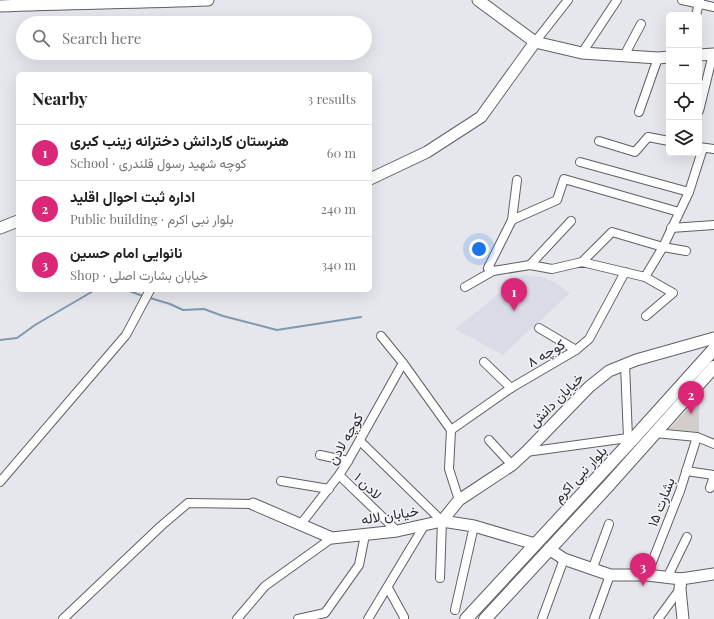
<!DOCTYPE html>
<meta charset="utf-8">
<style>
body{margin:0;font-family:"Playfair Display",Vazirmatn,serif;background:#f2f2f2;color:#222}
.controls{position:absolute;right:12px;top:12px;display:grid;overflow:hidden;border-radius:6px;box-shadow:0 4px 16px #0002}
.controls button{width:36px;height:36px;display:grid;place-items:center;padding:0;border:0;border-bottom:1px solid #e0e0e0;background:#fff;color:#222;font:20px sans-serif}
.you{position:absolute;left:479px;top:249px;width:14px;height:14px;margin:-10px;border:3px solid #fff;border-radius:50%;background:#1a73e8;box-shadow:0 0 0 6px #1a73e833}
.badge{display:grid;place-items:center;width:26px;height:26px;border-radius:50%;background:#db2777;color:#fff;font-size:13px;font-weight:700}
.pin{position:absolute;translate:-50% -33px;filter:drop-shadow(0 1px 2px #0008)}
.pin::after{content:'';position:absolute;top:21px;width:14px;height:12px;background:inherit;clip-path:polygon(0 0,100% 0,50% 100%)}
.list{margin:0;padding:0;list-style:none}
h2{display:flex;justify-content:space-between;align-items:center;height:52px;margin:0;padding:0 16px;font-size:17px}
h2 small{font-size:13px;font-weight:400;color:#767676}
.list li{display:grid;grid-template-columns:26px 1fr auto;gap:12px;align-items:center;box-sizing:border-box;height:56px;padding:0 16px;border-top:1px solid #e0e0e0}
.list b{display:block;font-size:15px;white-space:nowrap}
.list p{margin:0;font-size:13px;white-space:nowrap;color:#767676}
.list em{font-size:13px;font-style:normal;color:#767676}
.icon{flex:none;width:22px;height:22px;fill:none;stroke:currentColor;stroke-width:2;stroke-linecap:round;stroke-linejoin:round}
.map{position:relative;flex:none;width:714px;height:619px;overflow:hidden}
.search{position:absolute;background:#fff;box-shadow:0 4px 16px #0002;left:16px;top:16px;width:356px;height:44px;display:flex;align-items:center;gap:10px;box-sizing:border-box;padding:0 14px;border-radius:22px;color:#767676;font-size:15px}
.panel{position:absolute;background:#fff;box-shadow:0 4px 16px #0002;left:16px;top:72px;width:356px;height:220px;border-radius:6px}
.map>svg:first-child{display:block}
.built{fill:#d9dbe7}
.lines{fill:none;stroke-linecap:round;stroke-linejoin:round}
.stream{stroke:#7e99ad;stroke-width:2}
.building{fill:#d3cdcc}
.minor-casing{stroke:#5f5f64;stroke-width:10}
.tertiary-casing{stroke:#5f5f64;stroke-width:13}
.secondary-casing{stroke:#5f5f64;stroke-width:14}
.minor{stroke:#fff;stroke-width:8}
.tertiary{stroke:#fff;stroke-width:11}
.secondary{stroke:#fff;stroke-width:12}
.labels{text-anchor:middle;stroke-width:3;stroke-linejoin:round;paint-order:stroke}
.street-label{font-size:14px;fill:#2a2a2c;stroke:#f3f4f9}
</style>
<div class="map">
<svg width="714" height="619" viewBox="0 0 714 619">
<rect width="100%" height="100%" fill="#e6e7ec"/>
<polygon class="built" points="522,275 542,277 556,283 570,293 503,355 455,329"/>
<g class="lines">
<g class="stream">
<polyline points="126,290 143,296"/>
<polyline points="147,297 170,304 183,310 204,309 223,316 277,330 361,317"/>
<polyline points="0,340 17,338 35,325 95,290"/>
</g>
</g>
<polygon class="building" points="699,398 699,432 669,429 680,417"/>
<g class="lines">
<g class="minor-casing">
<g id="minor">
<polyline points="682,0 714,7"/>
<polyline points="696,15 700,0"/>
<polyline points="535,42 568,0"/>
<polyline points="582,53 617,0"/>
<polyline points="624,56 641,24"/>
<polyline points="699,111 713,54"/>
<polyline points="639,112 658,58"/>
<polyline points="599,141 635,152 648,137 669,141"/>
<polyline points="699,147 714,149"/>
<polyline points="580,162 689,192"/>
<polyline points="517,180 512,220 488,268 493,271 530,265 552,269 582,262 645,277 663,247 689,192 703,148"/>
<polyline points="512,220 557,200 564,179 679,212"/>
<polyline points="671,228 714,225"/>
<polyline points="582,262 612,232 663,247 686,251"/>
<polyline points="530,265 571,221"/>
<polyline points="645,277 673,293 646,316"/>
<polyline points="465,287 493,271"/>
<polyline points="539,328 576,350"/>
<polyline points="381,336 403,363 451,430 449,469 459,500"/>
<polyline points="484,362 511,388"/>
<polyline points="625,364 628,438"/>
<polyline points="451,430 511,388 576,350 589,339 625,272"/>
<polyline points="655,433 697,437 714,444"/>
<polyline points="489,440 512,465"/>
<polyline points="360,441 442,521 440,578"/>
<polyline points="526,452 628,438 633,439"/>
<polyline points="320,455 348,461"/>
<polyline points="686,471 714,475"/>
<polyline points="339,475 397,531"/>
<polyline points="281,481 329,489"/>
<polyline points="0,482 126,335 150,290"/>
<polyline points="710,488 714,476"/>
<polyline points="301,524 339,475 348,461 403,363"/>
<polyline points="592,570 609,524"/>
<polyline points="647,575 680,491 697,437"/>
<polyline points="667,578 687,537"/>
<polyline points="388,588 404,617 404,619"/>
<polyline points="455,610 474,526"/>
<polyline points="63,619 161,526 188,503 253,504"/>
<polyline points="237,619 265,586 332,538"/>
<polyline points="298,619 325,613 359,565 365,535"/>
<polyline points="368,619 424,526"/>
<polyline points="542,619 564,559"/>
<polyline points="594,619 610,575"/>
<polyline points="658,619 680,589"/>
</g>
</g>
<g class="tertiary-casing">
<g id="tertiary">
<polyline points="478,0 535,42 582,53 658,58 669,57"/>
<path d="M0 6C69 3 138 3 208 0"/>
<polyline points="699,55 714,54"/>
<polyline points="370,179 427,152 481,117 535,42"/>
<polyline points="0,228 18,221"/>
<polyline points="253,504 332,538 397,531 442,521 474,526 535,544"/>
<polyline points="442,521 459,500 512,465 526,452 589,387 609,371 636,360 714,338"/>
<polyline points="549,549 564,559 610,575 647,575 681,579 714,574"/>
<polyline points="681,579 680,589 683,619"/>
</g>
</g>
<g class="secondary-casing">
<g id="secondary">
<polyline points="466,619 633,439 714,349"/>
<polyline points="485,619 608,486 714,367"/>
</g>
</g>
<use href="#minor" class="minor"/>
<use href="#tertiary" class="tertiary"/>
<use href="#secondary" class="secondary"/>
</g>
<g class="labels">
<g class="street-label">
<text transform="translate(546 353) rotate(-30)" y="5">کوچه ۸</text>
<text transform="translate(556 400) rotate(-45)" y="5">خیابان دانش</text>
<text transform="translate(345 439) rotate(-60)" y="5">کوچه لادن</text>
<text transform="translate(580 474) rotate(-47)" y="5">بلوار نبی اکرم</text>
<text transform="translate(368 486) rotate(44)" y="5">لادن ۱</text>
<text transform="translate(661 502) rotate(-69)" y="5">بشارت ۱۵</text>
<text transform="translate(390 515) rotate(-9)" y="5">خیابان لاله</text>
</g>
</g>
</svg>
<div class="controls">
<button>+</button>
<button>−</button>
<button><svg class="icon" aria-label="locate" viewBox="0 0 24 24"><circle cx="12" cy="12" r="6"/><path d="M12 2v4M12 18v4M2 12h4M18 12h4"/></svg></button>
<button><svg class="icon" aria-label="layers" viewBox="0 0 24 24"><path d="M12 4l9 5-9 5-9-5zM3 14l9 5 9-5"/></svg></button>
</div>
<div class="you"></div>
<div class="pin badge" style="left:514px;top:311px">1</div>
<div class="pin badge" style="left:691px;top:414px">2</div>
<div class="pin badge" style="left:643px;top:586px">3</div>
<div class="search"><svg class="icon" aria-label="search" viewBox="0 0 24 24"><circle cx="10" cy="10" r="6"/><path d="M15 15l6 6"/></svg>Search here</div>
<section class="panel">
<h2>Nearby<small>3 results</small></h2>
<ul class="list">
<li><span class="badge">1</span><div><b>هنرستان کاردانش دخترانه زینب کبری</b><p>School · کوچه شهید رسول قلندری</p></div><em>60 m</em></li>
<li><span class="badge">2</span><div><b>اداره ثبت احوال اقلید</b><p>Public building · بلوار نبی اکرم</p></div><em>240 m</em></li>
<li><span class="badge">3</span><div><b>نانوایی امام حسین</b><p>Shop · خیابان بشارت اصلی</p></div><em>340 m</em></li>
</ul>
</section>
</div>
